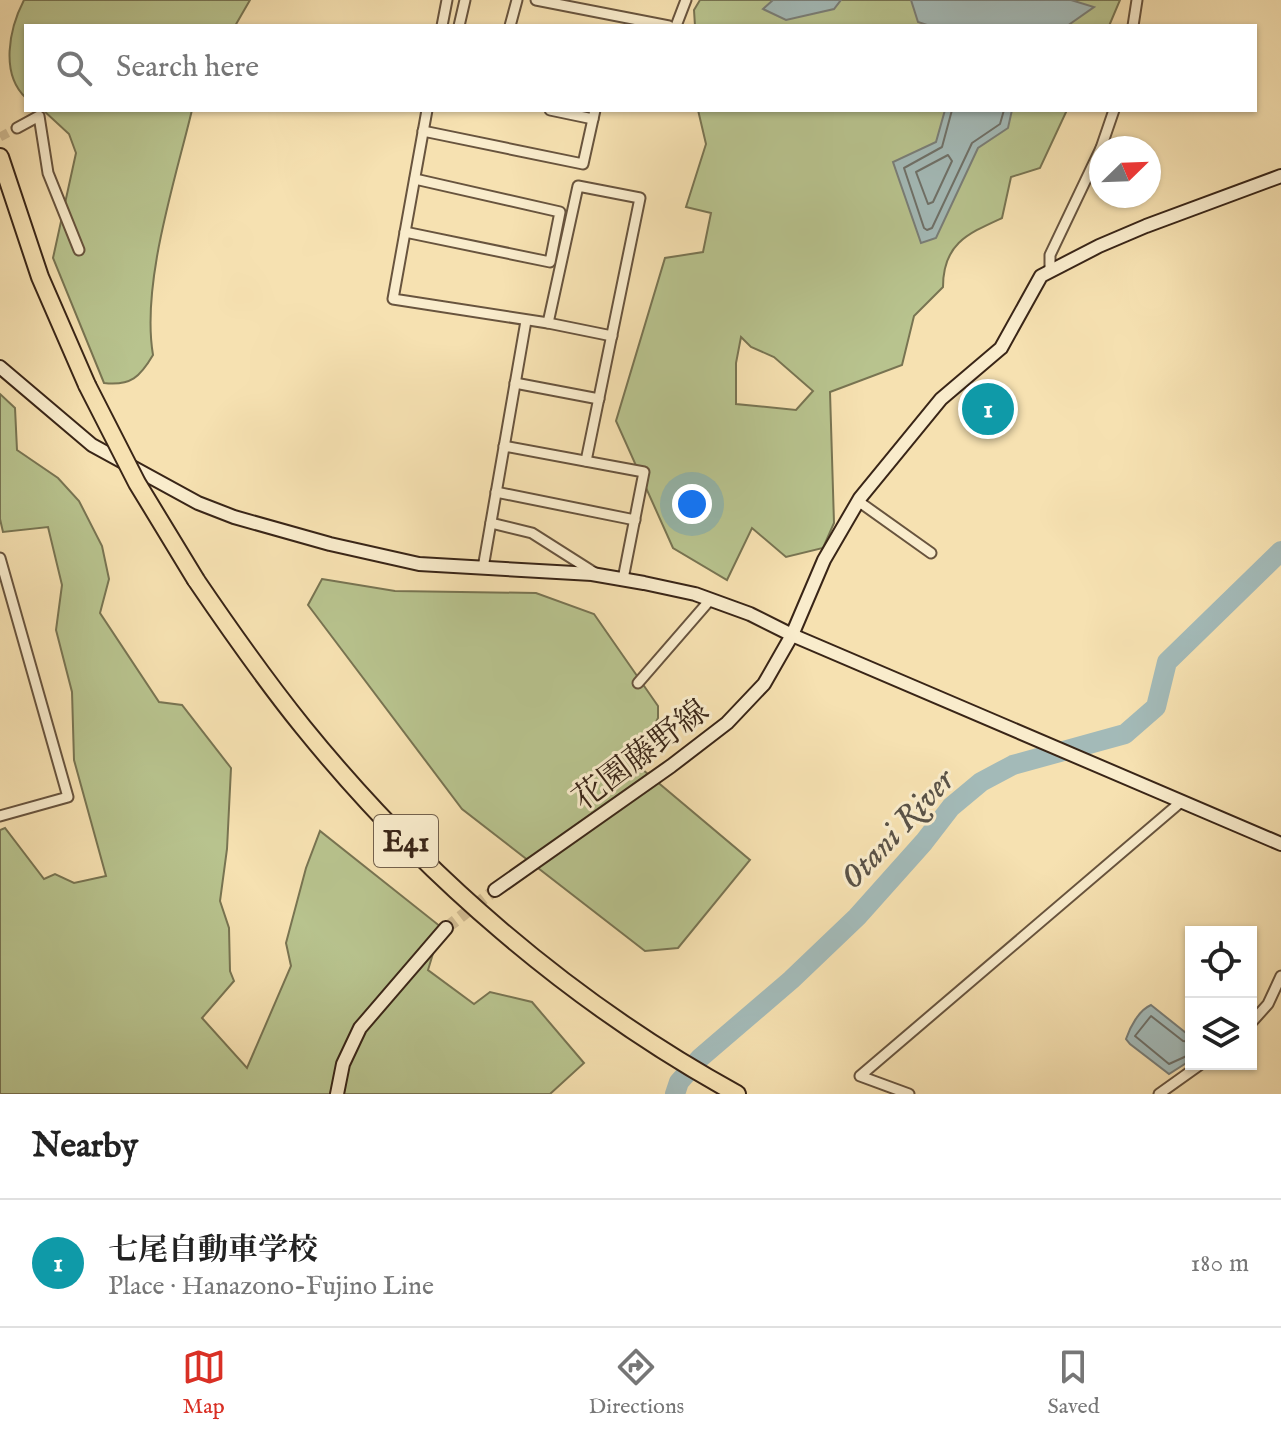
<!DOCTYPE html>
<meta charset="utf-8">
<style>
body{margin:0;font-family:"IM FELL English","Noto Serif JP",serif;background:#f2f2f2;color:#222}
.controls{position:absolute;right:24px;bottom:24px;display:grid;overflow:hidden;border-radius:0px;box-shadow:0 2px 6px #0004}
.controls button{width:72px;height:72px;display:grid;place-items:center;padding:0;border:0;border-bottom:2px solid #e0e0e0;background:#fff;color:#222;font:40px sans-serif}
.compass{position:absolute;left:1089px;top:136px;width:72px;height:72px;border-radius:50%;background:#fff;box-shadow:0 2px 6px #0004;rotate:67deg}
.you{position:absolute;left:692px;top:504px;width:28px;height:28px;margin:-20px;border:6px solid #fff;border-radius:50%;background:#1a73e8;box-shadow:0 0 0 12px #1a73e833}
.badge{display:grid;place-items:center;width:52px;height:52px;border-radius:50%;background:#d93025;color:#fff;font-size:26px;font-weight:700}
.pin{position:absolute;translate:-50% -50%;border:4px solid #fff;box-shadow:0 2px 8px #0006}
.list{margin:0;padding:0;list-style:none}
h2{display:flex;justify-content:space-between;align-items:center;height:104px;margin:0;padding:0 32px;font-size:34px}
h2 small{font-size:26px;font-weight:400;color:#767676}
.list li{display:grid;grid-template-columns:52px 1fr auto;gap:24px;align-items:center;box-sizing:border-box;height:128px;padding:0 32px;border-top:2px solid #e0e0e0}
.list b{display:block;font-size:30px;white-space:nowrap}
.list p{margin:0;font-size:26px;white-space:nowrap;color:#767676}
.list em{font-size:26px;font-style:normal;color:#767676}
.icon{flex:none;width:44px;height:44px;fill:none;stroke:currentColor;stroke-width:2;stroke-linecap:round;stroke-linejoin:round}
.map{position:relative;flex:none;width:1281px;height:1094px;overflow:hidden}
.search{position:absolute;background:#fff;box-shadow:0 2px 6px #0004;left:24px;right:24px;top:24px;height:88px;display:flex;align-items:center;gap:20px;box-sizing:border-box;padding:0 28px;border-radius:0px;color:#767676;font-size:30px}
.sheet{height:232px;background:#fff}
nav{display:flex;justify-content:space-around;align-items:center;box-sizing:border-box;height:112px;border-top:2px solid #e0e0e0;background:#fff;font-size:22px;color:#767676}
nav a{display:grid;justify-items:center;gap:4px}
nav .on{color:#d93025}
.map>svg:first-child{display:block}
.green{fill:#b8c38e;stroke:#787452;stroke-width:2;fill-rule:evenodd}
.water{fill:#a3bab8;stroke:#797e78;stroke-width:2}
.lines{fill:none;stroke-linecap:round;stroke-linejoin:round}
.shore{stroke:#6e7068;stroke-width:2}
.river{stroke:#a3bab8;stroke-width:20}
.street-tunnel{stroke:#d0bb92;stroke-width:9;stroke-dasharray:9 4.5;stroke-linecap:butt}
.secondary-tunnel{stroke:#d0bb92;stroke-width:12;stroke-dasharray:12 6;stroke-linecap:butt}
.street-casing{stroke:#68543e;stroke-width:13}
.secondary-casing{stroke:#392517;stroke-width:16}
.highway-casing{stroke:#392517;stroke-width:20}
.street{stroke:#f9eccc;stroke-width:9}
.secondary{stroke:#f9eccc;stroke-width:12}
.highway{stroke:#f6e1b1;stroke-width:16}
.highway-bridge-casing{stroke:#392517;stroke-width:20;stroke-linecap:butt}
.highway-bridge{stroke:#f6e1b1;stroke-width:16}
.labels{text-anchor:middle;stroke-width:6;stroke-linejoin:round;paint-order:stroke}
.shield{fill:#f9eccc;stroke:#73614d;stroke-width:2}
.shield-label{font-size:30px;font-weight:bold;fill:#392517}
.street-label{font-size:32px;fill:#392517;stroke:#f9eccc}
.water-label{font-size:34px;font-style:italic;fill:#595247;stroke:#f9eccc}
</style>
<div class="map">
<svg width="1281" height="1094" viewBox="0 0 1281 1094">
<rect width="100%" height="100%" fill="#f6e1b1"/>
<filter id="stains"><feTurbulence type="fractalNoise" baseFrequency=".0025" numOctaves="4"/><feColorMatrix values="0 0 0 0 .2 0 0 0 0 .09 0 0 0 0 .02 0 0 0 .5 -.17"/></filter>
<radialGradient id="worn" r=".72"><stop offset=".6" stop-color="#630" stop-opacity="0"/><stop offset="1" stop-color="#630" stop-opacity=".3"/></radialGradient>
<g class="green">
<path d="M24 0H250L235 26H26V98C0 74 9 29 24 0Z"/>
<polygon points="700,0 1120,0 1109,26 695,26 694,10"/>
<path d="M43 110H192C175 181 141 284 153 355 140 377 131 386 104 383L53 258 76 153 69 134Z"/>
<path d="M698 110H1067L1040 168 1011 177 1002 218C967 234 943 244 943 287L914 316 902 365 830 392 834 523 823 548 786 557 752 528 727 580 673 548 616 421 665 258 703 252 711 213 686 207 706 144ZM741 337 751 347 774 357 813 391 796 410 736 404V363Z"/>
<polygon points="0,394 15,408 17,450 58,478 79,501 102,546 109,579 100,613 159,702 182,705 231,768 227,849 220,901 229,928 230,971 234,981 202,1018 247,1068 291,966 286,943 306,868 320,831 441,927 428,970 474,1004 490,992 532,1002 584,1063 550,1094 0,1094 0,830 5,828 44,879 55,874 74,883 106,876 74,760 72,692 56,630 62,585 48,527 3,532 0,519"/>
<polygon points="322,579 395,591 536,593 594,614 658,706 658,718 636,764 750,860 678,948 645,951 462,809 308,605"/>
</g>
<g class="water">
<polygon points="773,0 841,0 834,9 786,20 763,9"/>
<polygon points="911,0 1071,0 1094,7 1067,26 930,26 918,22"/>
<polygon points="945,110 1012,110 1008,128 978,148 936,238 921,243 893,162 936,142"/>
<path d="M1151 1005 1191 1037V1060L1169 1074 1130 1044 1126 1039C1130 1027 1139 1010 1151 1005Z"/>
</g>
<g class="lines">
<g class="shore">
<polyline points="952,110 942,147 904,168 924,228 927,230 932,228 972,143 1000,124 1004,110"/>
<polygon points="948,155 952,161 933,202 928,204 916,172"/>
<polyline points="1191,1042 1183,1041 1151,1016 1135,1036 1169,1064 1191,1054"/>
</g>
<polyline class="river" points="675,1094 679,1082 700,1058 791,980 857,917 924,842 951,807 981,782 1013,765 1125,734 1156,707 1167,662 1281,551"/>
<polyline class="street-tunnel" points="0,137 17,128"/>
<polyline class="secondary-tunnel" points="446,928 495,890"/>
<g class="street-casing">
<g id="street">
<polyline points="536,0 669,26"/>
<polyline points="442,26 447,0"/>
<polyline points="459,26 465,0"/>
<polyline points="510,26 517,0"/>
<polyline points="676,26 686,0"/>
<polyline points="1133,26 1137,0"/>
<polyline points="427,110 393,299 548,323 578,186 640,198 586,461"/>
<polyline points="550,110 593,119"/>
<polyline points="17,128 39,116 48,173 79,250"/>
<polyline points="423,131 583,164 595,110"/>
<polyline points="1101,148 1114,110"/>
<polyline points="405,232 550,262 560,212 415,179"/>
<polyline points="1050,269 1050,255 1101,148"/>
<polyline points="548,323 612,336"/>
<polyline points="515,383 599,399"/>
<polyline points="504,446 644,472 623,579"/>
<polyline points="496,492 635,520"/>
<polyline points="858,501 931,553"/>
<polyline points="491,523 532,533 595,573"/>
<polyline points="0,558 68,797 0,816"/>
<polyline points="483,568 526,321"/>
<polyline points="638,683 710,600"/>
<polyline points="1251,1023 1268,1004 1281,976"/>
<polyline points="909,1094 860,1076 1182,801"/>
<polyline points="1159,1094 1201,1064"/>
</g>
</g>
<g class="secondary-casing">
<g id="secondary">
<polyline points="0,367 92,445 198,503 234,517 330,544 419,564 592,574 644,583 695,594 750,614 792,635 1281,844"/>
<polyline points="495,890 671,766 727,723 764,684 792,635 824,560 860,498 941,399 1001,348 1041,276 1099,246 1146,226 1281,176"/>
<polyline points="337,1094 343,1064 360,1028 446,928"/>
</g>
</g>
<g class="highway-casing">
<g id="highway">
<polyline points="0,157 40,277 87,385"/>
<path d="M196 580C230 630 265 680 303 727 422 874 571 1003 737 1094"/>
</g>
</g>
<use href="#street" class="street"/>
<use href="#secondary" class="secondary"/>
<use href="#highway" class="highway"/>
<g class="highway-bridge-casing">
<polyline id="highway-bridge" points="87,385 137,483 196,580"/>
</g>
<use href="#highway-bridge" class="highway-bridge"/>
</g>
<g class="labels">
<rect class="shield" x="374" y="815" width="64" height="52" rx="6"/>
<g class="shield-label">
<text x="406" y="851">E41</text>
</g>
<g class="street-label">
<text transform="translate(640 754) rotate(-37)" y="11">花園藤野線</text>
</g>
<g class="water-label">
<text transform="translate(896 828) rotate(-47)" y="12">Otani River</text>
</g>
</g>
<rect width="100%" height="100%" filter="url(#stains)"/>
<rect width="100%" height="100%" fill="url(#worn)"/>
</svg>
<div class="controls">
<button><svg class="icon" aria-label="locate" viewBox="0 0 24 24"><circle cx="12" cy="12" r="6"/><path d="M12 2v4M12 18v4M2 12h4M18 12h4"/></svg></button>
<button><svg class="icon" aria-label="layers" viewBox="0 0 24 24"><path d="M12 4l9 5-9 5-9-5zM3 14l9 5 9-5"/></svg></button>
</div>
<svg class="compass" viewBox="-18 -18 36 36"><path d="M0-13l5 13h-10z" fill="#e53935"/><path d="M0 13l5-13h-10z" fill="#767676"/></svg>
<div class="you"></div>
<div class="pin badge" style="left:988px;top:409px;background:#0f9aa8">1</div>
<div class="search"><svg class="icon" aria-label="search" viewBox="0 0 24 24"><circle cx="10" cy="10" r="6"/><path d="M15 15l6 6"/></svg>Search here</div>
</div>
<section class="sheet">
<h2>Nearby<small></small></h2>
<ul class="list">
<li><span class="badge" style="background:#0f9aa8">1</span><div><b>七尾自動車学校</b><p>Place · Hanazono-Fujino Line</p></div><em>180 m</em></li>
</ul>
</section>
<nav>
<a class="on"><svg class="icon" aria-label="map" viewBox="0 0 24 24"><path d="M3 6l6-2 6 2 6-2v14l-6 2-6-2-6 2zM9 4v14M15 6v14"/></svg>Map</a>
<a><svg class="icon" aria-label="directions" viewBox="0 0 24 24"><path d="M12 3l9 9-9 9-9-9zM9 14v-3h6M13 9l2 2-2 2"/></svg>Directions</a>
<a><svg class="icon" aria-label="saved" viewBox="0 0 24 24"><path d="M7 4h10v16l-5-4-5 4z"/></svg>Saved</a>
</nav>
